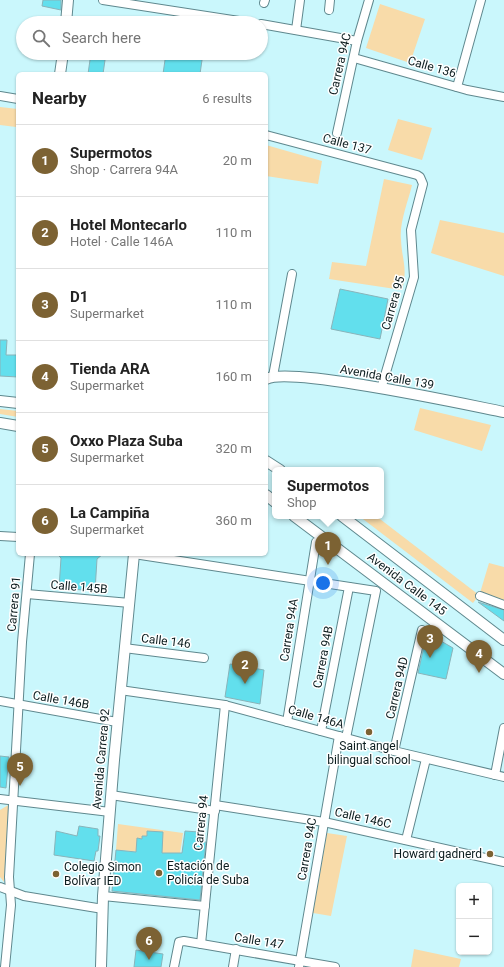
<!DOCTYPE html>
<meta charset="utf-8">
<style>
body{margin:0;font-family:Roboto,sans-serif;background:#f2f2f2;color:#222}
.controls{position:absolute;right:12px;bottom:12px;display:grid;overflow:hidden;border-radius:6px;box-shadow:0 1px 3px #0004}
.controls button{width:36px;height:36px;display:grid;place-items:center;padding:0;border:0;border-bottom:1px solid #e0e0e0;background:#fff;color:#222;font:20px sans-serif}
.you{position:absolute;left:323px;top:583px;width:14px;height:14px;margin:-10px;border:3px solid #fff;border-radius:50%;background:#1a73e8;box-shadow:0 0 0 6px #1a73e833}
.badge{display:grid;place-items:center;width:26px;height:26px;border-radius:50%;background:#7c6233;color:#fff;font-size:13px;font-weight:700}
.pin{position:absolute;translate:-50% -33px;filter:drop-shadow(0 1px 2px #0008)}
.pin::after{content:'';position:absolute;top:21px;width:14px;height:12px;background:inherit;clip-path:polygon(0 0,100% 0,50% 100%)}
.popup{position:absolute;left:272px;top:467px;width:112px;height:52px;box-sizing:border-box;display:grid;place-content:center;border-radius:6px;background:#fff;filter:drop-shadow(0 1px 3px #0005);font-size:13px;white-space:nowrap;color:#767676}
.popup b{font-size:15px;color:#222}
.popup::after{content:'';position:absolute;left:50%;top:100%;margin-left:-8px;border:8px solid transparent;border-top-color:#fff}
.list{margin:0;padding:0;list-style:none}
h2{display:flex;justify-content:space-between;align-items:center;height:52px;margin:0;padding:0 16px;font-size:17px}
h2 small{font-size:13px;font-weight:400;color:#767676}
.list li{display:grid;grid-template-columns:26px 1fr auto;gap:12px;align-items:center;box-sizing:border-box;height:72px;padding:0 16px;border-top:1px solid #e0e0e0}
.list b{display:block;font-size:15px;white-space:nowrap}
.list p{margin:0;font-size:13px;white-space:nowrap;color:#767676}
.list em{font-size:13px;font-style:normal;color:#767676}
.icon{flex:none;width:22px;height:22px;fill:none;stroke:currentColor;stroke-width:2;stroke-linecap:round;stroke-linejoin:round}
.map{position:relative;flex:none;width:504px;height:967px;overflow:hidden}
.search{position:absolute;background:#fff;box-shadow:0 1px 3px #0004;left:16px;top:16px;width:252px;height:44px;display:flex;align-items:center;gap:10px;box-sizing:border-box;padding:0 14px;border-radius:22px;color:#767676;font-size:15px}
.panel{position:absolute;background:#fff;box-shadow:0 1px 3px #0004;left:16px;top:72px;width:252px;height:484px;border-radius:6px}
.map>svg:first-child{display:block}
.green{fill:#f8dba9}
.building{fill:#62dfed;stroke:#89b4ba}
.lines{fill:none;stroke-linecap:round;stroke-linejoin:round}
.minor-casing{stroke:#5f888e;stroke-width:10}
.major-casing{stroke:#5f888e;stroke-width:12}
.minor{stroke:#fff;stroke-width:8}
.major{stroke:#fff;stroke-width:10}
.poi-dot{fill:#7c6233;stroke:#fff;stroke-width:1.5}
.labels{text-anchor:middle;stroke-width:3;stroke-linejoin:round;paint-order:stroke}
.street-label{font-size:12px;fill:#0c1d1f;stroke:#fff}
.poi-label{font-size:12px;fill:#0c1d1f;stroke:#fff;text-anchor:start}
</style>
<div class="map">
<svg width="504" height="967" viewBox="0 0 504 967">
<rect width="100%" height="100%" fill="#caf7fc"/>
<g class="green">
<polygon points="380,4 425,19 410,63 366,48"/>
<polygon points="0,107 18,109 16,127 0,125"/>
<polygon points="398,119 432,128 422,160 388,150"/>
<polygon points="266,145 322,161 318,184 266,176"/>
<path d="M384 179 412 185C408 202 399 223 401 240 402 261 408 267 402 290L329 279 332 262 366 266Z"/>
<polygon points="440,220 504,233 504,276 431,253"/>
<polygon points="420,408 491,425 482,451 414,430"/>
<polygon points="0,409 18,411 18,417 0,414"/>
<polygon points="359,516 376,516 479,595 473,603"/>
<polygon points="489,563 504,567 504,600 480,593"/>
<polygon points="10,804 4,882 0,877 0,810"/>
<polygon points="118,824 183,833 180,854 116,850"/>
<polygon points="327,833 347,836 331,916 313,913"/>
<polygon points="414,949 461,959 459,967 411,967"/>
</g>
<g class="building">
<polygon points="43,0 61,0 61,10 42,6"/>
<polygon points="91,53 106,53 103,74 88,74"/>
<polygon points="166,53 203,53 200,74 163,74"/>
<polygon points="340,289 388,299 380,339 331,329"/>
<polygon points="0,340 7,340 6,355 18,355 18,377 0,376"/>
<polygon points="57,554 103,554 97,559 95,591 59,588 61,558"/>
<polygon points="478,602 504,610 504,621"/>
<polygon points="427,633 453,648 446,679 418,673"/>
<polygon points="230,664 264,670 260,704 225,697"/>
<polygon points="0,756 9,757 6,788 0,787"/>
<polygon points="79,826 98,829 98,836 100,836 98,851 96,851 94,861 54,855 56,831 77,836"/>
<polygon points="147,831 163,832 162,853 182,853 185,831 199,832 198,842 206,842 200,900 112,891 116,850 136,852 137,838 142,839 142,836 147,836"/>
<polygon points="136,950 163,954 161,967 134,967"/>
</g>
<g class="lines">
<g class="minor-casing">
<g id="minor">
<polyline points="103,0 252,23"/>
<polyline points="264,3 265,0"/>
<polyline points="329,10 330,0"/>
<polyline points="261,24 357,41"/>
<polyline points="296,30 300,0"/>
<polyline points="354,58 467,90 504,97"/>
<polyline points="457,87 481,0"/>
<polyline points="0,96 18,99"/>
<polyline points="337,133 357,41 369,0"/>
<polyline points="266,135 417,175 420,177 423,184 411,230 414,277 381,389"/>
<polyline points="273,376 292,274"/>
<polyline points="0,536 18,537"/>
<polyline points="134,554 376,591 346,738"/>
<polyline points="27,594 130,603"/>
<polyline points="480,596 504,605"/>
<polyline points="124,648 204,658"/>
<polyline points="120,690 225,705 394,751 504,777"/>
<polyline points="0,701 117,722"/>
<polyline points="287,722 316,542"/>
<polyline points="321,731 349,587"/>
<polyline points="394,751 422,630"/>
<polyline points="495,775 504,728"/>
<polyline points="111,795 215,811"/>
<polyline points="0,799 110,812"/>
<polyline points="215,805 324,822 504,862"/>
<polyline points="406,840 426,759"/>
<polyline points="0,887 24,896 103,909"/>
<polyline points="103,896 205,906"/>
<polyline points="201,944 225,705"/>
<polyline points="5,967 11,905 9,877 22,642 30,554"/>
<polyline points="174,967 179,942 184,941 335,967"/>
<polyline points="233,967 236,949"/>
<polyline points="299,967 339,736"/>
</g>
</g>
<g class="major-casing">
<g id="major">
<polyline points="66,23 68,0"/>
<polyline points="60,74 63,53"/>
<path d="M266 379C290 366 468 405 504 412"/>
<polyline points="0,401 18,403"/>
<polyline points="0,423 18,426"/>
<polyline points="266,461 280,470"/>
<polyline points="266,495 275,502"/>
<polyline points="294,516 504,674"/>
<polyline points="342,516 504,640"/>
<polyline points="101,967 103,896 114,760 134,554"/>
</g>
</g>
<use href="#minor" class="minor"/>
<use href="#major" class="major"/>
</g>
<g class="poi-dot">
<circle cx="369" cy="732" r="4"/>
<circle cx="490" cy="854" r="4"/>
<circle cx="159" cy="873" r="4"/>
<circle cx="56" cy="874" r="4"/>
</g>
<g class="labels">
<g class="street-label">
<text transform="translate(340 64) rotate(-77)" y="4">Carrera 94C</text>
<text transform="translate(432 67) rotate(16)" y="4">Calle 136</text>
<text transform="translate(347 144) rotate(15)" y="4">Calle 137</text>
<text transform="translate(393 303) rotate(-74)" y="4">Carrera 95</text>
<text transform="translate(387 377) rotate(10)" y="4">Avenida Calle 139</text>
<text transform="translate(407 584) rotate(37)" y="4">Avenida Calle 145</text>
<text transform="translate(79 587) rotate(5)" y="4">Calle 145B</text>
<text transform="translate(14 604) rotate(-85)" y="4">Carrera 91</text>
<text transform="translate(289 630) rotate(-81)" y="4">Carrera 94A</text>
<text transform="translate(166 641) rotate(7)" y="4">Calle 146</text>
<text transform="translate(323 657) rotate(-79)" y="4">Carrera 94B</text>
<text transform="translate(397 688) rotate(-77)" y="4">Carrera 94D</text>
<text transform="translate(61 700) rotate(10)" y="4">Calle 146B</text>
<text transform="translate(316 717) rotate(16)" y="4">Calle 146A</text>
<text transform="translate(101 759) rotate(-85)" y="4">Avenida Carrera 92</text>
<text transform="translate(363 818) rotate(13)" y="4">Calle 146C</text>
<text transform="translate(201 823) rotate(-84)" y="4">Carrera 94</text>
<text transform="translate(307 849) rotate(-80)" y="4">Carrera 94C</text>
<text transform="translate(259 941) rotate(9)" y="4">Calle 147</text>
</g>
<g class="poi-label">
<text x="369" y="750" text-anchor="middle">Saint angel<tspan x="369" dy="14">bilingual school</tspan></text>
<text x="482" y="858" text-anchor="end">Howard gadnerd</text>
<text x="167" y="870">Estación de<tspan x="167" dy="14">Policía de Suba</tspan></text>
<text x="64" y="871">Colegio Simon<tspan x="64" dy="14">Bolívar IED</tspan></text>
</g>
</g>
</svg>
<div class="controls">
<button>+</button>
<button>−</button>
</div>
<div class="you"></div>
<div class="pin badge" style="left:328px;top:565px">1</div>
<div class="popup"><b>Supermotos</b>Shop</div>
<div class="pin badge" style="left:245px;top:684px">2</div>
<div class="pin badge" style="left:430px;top:658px">3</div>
<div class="pin badge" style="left:479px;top:673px">4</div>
<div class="pin badge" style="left:20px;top:786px">5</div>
<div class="pin badge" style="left:149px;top:960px">6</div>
<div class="search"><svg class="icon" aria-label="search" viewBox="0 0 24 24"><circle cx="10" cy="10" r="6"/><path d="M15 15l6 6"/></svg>Search here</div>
<section class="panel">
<h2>Nearby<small>6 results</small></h2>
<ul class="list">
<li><span class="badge">1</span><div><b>Supermotos</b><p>Shop · Carrera 94A</p></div><em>20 m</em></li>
<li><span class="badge">2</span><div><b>Hotel Montecarlo</b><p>Hotel · Calle 146A</p></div><em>110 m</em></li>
<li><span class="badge">3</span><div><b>D1</b><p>Supermarket</p></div><em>110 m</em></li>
<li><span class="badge">4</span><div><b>Tienda ARA</b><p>Supermarket</p></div><em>160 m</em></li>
<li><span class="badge">5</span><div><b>Oxxo Plaza Suba</b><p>Supermarket</p></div><em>320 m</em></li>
<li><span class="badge">6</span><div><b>La Campiña</b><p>Supermarket</p></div><em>360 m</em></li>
</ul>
</section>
</div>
